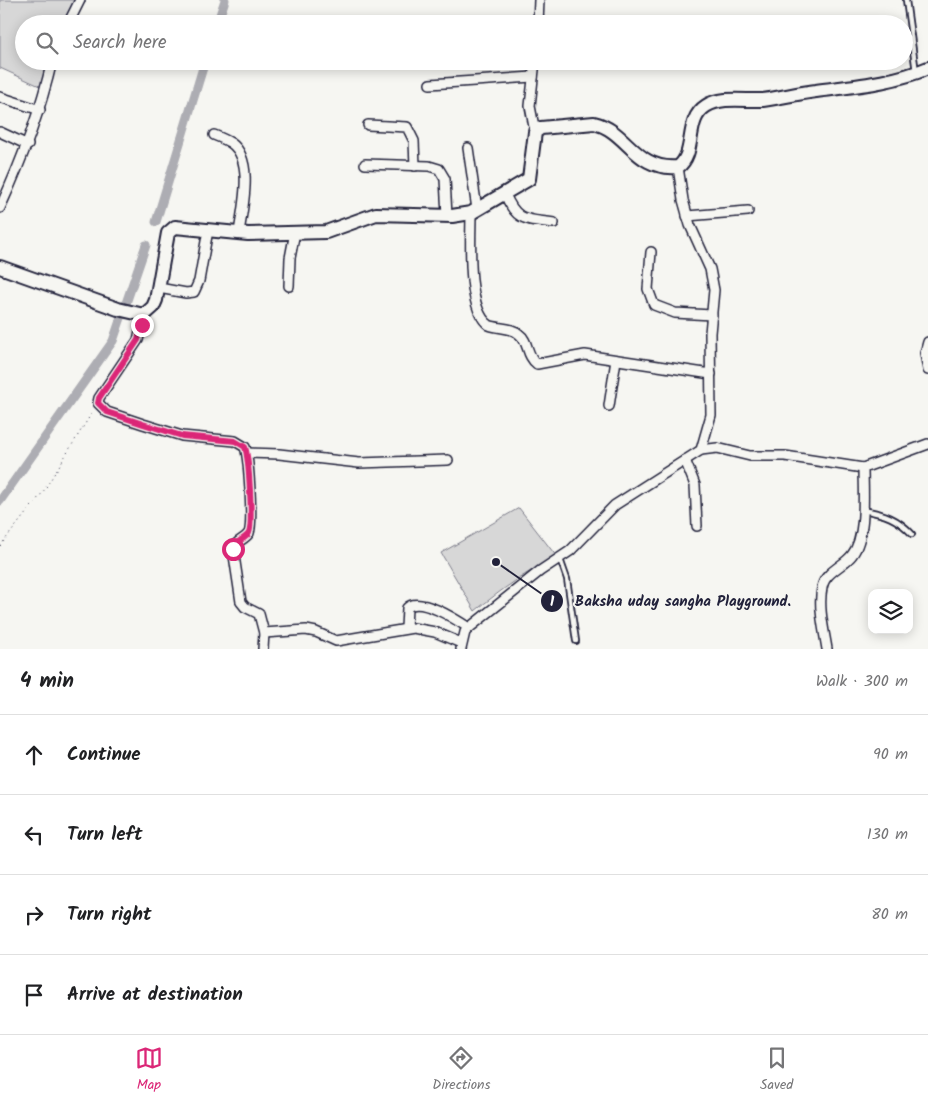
<!DOCTYPE html>
<meta charset="utf-8">
<style>
body{margin:0;font-family:Kalam,sans-serif;background:#f2f2f2;color:#202124}
.controls{position:absolute;right:15px;bottom:15px;display:grid;overflow:hidden;border-radius:10px;box-shadow:0 2px 12px #0003}
.controls button{width:45px;height:45px;display:grid;place-items:center;padding:0;border:0;border-bottom:1px solid #e0e0e0;background:#fff;color:#202124;font:25px sans-serif}
.stop{position:absolute;width:15px;height:15px;margin:-11px;border:4px solid #db2777;border-radius:50%;background:#fff}
.stop.end{background:#db2777;border-color:#fff;box-shadow:0 1px 5px #0008}
.list{margin:0;padding:0;list-style:none}
h2{display:flex;justify-content:space-between;align-items:center;height:65px;margin:0;padding:0 20px;font-size:21px}
h2 small{font-size:16px;font-weight:400;color:#757577}
.list li{display:grid;grid-template-columns:32px 1fr auto;gap:15px;align-items:center;box-sizing:border-box;height:80px;padding:0 20px;border-top:1px solid #e0e0e0}
.list b{display:block;font-size:19px;white-space:nowrap}
.list em{font-size:16px;font-style:normal;color:#757577}
.icon{flex:none;width:28px;height:28px;fill:none;stroke:currentColor;stroke-width:2;stroke-linecap:round;stroke-linejoin:round}
.map{position:relative;flex:none;width:928px;height:649px;overflow:hidden}
.search{position:absolute;background:#fff;box-shadow:0 2px 12px #0003;left:15px;right:15px;top:15px;height:55px;display:flex;align-items:center;gap:12px;box-sizing:border-box;padding:0 18px;border-radius:28px;color:#757577;font-size:19px}
.sheet{height:385px;background:#fff}
nav{display:flex;justify-content:space-around;align-items:center;box-sizing:border-box;height:70px;border-top:1px solid #e0e0e0;background:#fff;font-size:14px;color:#757577}
nav a{display:grid;justify-items:center;gap:2px}
nav .on{color:#db2777}
.map>svg:first-child{display:block}
.green{fill:#d7d7d7;stroke:#7c7c89}
.lines{fill:none;stroke-linecap:round;stroke-linejoin:round}
.canal{stroke:#adadb3;stroke-width:9}
.lane-casing{stroke:#22223b;stroke-width:8}
.street-casing{stroke:#22223b;stroke-width:12}
.secondary-casing{stroke:#22223b;stroke-width:16}
.path{stroke:#22223b;stroke-width:1;stroke-dasharray:1 4;stroke-linecap:butt}
.lane{stroke:#f6f6f2;stroke-width:4.5}
.street{stroke:#f6f6f2;stroke-width:9}
.secondary{stroke:#f6f6f2;stroke-width:12}
.route{stroke:#db2777;stroke-width:6}
.leader{fill:none;stroke:#22223b;stroke-width:2}
.callout-dot{fill:#22223b;stroke:#f6f6f2;stroke-width:2}
.mark-label{font-size:15px;text-anchor:middle;font-weight:bold;fill:#fff}
.callout-label{font-size:15px;text-anchor:middle;font-weight:bold;fill:#22223b;stroke:#f6f6f2;stroke-width:4;stroke-linejoin:round;paint-order:stroke}
</style>
<div class="map">
<svg width="928" height="649" viewBox="0 0 928 649">
<rect width="100%" height="100%" fill="#f6f6f2"/>
<filter id="ink" filterUnits="userSpaceOnUse"><feTurbulence type="fractalNoise" baseFrequency=".02" numOctaves="2"/><feDisplacementMap in="SourceGraphic" scale="10" xChannelSelector="R" yChannelSelector="G"/><feConvolveMatrix kernelMatrix="1 2 1 2 8 2 1 2 1" color-interpolation-filters="sRGB"/></filter>
<g filter="url(#ink)">
<g class="green">
<polygon points="0,0 81,0 68,24 24,24 24,61 52,61 44,88 0,68"/>
<path d="M519 508 557 557C527 571 501 590 475 611L441 553Z"/>
</g>
<g class="lines">
<g class="canal">
<polyline points="217,24 225,0"/>
<polyline points="156,222 205,61"/>
<polyline points="0,501 113,341 146,245"/>
</g>
<g class="lane-casing">
<g id="lane">
<polyline points="906,0 916,72"/>
<path d="M863 510C885 514 897 518 912 534"/>
<polyline points="560,559 567,579 576,641"/>
</g>
</g>
<g class="street-casing">
<g id="street">
<polyline points="68,24 80,0"/>
<polyline points="538,24 539,0"/>
<polyline points="430,84 533,77"/>
<polyline points="0,97 40,110"/>
<polyline points="368,125 407,127 414,141 415,166"/>
<polyline points="0,132 28,145"/>
<polyline points="535,132 530,106 535,61"/>
<path d="M214 135C219 137 226 140 231 143 255 160 242 209 239 233"/>
<polyline points="468,148 477,209"/>
<polyline points="365,164 429,166 439,169 445,179 447,216"/>
<polyline points="678,167 683,200 690,225 710,269 714,290 710,333 711,415 701,450"/>
<path d="M505 194C517 223 527 219 554 223"/>
<path d="M0 208C22 160 40 113 52 61"/>
<path d="M471 213C471 239 466 309 489 325 498 329 512 327 519 334 529 341 526 356 537 364L585 355 711 374"/>
<polyline points="687,216 748,211"/>
<polyline points="651,252 648,289 654,305 675,313 712,315"/>
<polyline points="289,286 290,258 295,232"/>
<polyline points="159,288 186,293 194,292 199,281 208,230"/>
<path d="M144 315 138 340 99 398 98 403 107 412 143 424 182 436 235 441 245 447C249 459 253 523 249 533 245 540 236 540 233 549L241 602 245 607 259 614 264 633 263 649"/>
<polyline points="928,342 925,353 928,370"/>
<polyline points="609,406 616,360"/>
<polyline points="247,453 279,454 359,463 448,460"/>
<polyline points="685,460 695,485 697,526"/>
<path d="M406 628 407 608C419 595 457 620 469 628"/>
<polyline points="264,633 306,630 316,632 336,641 413,628 435,632 461,643"/>
<polyline points="461,649 465,632 469,628 540,571 570,551 615,505 701,450 717,448 750,456 785,456 863,468 928,444"/>
<path d="M827 649C824 630 818 607 822 588 824 572 844 566 852 555 867 536 863 491 863 468"/>
</g>
</g>
<g class="secondary-casing">
<path id="secondary" d="M0 267 118 309 144 315 153 307 156 300 168 233 175 227 248 234 326 232 376 214 452 216 471 213 529 179 535 132 541 128 594 123C628 131 635 171 678 167 697 153 684 120 706 106 722 96 745 101 763 100 780 98 798 93 816 91 853 86 893 83 928 68"/>
</g>
<polyline class="path" points="0,546 43,492 93,411"/>
<use href="#lane" class="lane"/>
<use href="#street" class="street"/>
<use href="#secondary" class="secondary"/>
</g>
</g>
<g class="lines" filter="url(#ink)">
<path class="route" d="M142 325 138 340 99 398 98 403 107 412 143 424 182 436 235 441 245 447C249 459 253 523 249 533 245 540 236 540 233 549"/>
</g>
<path class="leader" d="M496 562L552 601"/>
<g class="callout-dot">
<circle cx="496" cy="562" r="5"/>
<circle cx="552" cy="601" r="12"/>
</g>
<g class="mark-label">
<text x="552" y="606">1</text>
</g>
<g class="callout-label">
<text x="683" y="606">Baksha uday sangha Playground.</text>
</g>
</svg>
<div class="controls">
<button><svg class="icon" aria-label="layers" viewBox="0 0 24 24"><path d="M12 4l9 5-9 5-9-5zM3 14l9 5 9-5"/></svg></button>
</div>
<div class="stop" style="left:233px;top:549px"></div>
<div class="stop end" style="left:142px;top:325px"></div>
<div class="search"><svg class="icon" aria-label="search" viewBox="0 0 24 24"><circle cx="10" cy="10" r="6"/><path d="M15 15l6 6"/></svg>Search here</div>
</div>
<section class="sheet">
<h2>4 min<small>Walk · 300 m</small></h2>
<ul class="list">
<li><svg class="icon" aria-label="ahead" viewBox="0 0 24 24"><path d="M12 20V5M6 11l6-6 6 6"/></svg><div><b>Continue</b></div><em>90 m</em></li>
<li><svg class="icon" aria-label="left" viewBox="0 0 24 24"><path d="M17 20v-9H6M10 6l-5 5 5 5"/></svg><div><b>Turn left</b></div><em>130 m</em></li>
<li><svg class="icon" aria-label="right" viewBox="0 0 24 24"><path d="M7 20v-9h11M14 6l5 5-5 5"/></svg><div><b>Turn right</b></div><em>80 m</em></li>
<li><svg class="icon" aria-label="arrive" viewBox="0 0 24 24"><path d="M6 21V4h12l-3 4 3 4H6"/></svg><div><b>Arrive at destination</b></div></li>
</ul>
</section>
<nav>
<a class="on"><svg class="icon" aria-label="map" viewBox="0 0 24 24"><path d="M3 6l6-2 6 2 6-2v14l-6 2-6-2-6 2zM9 4v14M15 6v14"/></svg>Map</a>
<a><svg class="icon" aria-label="directions" viewBox="0 0 24 24"><path d="M12 3l9 9-9 9-9-9zM9 14v-3h6M13 9l2 2-2 2"/></svg>Directions</a>
<a><svg class="icon" aria-label="saved" viewBox="0 0 24 24"><path d="M7 4h10v16l-5-4-5 4z"/></svg>Saved</a>
</nav>
